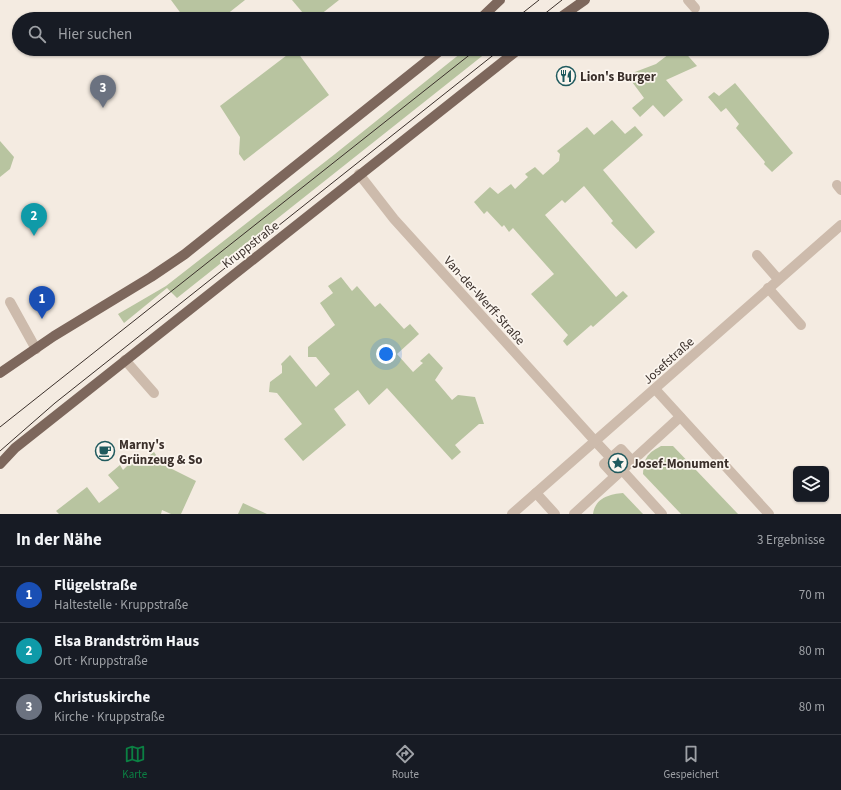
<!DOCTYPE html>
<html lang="de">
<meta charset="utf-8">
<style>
body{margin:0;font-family:"Source Sans 3",sans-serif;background:#20242c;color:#f1f3f6}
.controls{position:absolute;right:12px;bottom:12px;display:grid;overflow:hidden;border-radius:6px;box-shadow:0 1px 3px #0004}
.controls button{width:36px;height:36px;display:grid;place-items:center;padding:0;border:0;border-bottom:1px solid #363941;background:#171b24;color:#f1f3f6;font:20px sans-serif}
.you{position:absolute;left:386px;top:354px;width:14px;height:14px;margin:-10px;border:3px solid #fff;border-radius:50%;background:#1a73e8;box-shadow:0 0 0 6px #1a73e833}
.badge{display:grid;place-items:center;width:26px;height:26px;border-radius:50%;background:#0b8043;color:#fff;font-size:13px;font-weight:700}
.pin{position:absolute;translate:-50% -33px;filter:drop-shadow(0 1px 2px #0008)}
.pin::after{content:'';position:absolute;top:21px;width:14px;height:12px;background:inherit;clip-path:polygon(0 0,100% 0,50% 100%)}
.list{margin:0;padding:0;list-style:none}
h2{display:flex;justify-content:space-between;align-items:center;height:52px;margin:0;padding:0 16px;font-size:17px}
h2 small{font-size:13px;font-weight:400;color:#9ea1a6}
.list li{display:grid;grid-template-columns:26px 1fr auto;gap:12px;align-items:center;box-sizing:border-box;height:56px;padding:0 16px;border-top:1px solid #363941}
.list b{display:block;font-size:15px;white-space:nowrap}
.list p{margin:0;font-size:13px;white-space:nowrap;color:#9ea1a6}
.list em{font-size:13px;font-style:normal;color:#9ea1a6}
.icon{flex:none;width:22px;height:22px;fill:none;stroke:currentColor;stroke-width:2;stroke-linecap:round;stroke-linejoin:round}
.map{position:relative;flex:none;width:841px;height:514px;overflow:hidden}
.search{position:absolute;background:#171b24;box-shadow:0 1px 3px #0004;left:12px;right:12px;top:12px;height:44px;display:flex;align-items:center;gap:10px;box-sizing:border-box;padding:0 14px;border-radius:22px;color:#9ea1a6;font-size:15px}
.sheet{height:220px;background:#171b24}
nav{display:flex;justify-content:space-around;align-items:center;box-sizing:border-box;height:56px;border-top:1px solid #363941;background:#171b24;font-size:11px;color:#9ea1a6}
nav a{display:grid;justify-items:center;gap:2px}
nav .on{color:#0b8043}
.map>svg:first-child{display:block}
.green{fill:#b8c4a0}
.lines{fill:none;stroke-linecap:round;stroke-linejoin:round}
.service{stroke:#cdbbac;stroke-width:10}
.pedestrian{stroke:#cdbbac;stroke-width:10}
.minor{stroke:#cdbbac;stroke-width:10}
.primary{stroke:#7d675c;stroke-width:10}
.tram{stroke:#3b302b;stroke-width:1}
.labels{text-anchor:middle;stroke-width:3.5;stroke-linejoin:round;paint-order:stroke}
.poi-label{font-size:13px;font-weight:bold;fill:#3b302b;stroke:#fbf5ee;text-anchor:start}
.street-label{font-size:13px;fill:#3b302b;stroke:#fbf5ee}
</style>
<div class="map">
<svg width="841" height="514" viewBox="0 0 841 514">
<rect width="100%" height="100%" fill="#f4ebe1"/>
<g class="green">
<polygon points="171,0 245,0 221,19 185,19"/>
<polygon points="292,0 339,0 315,19 308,19"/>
<polygon points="295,49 329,95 244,161 239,154 240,137 220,106"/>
<polygon points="466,49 491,49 177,298 167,288 124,323 118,314 166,286 335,154"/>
<polygon points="671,49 682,49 697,66 666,80 683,100 664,117 653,105 640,117 632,108 644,98 627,75 656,64 669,54 667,52"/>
<polygon points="735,83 793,153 772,172 764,164 765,162 736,128 739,124 726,108 721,112 708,97 714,92 719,96"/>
<polygon points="612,120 625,134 635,126 643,135 603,170 655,232 636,249 611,223 613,221 584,186 565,203 562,200 545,215 616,297 623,291 628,296 593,327 591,325 567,346 563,341 568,335 531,294 554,274 513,228 509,232 504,225 502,227 487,211 484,214 474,202 490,187 498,194 511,184 515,189 528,177 525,174 535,167 543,175 559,161 560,154 557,151 587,127 594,135"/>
<polygon points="0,141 14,157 10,169 0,177"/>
<polygon points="341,277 352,291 357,286 375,307 380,303 404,329 410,324 419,334 397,354 413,372 423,363 420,361 429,353 443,368 435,380 452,400 458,395 475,397 484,424 479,424 455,445 461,452 452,460 387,388 369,405 358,390 334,409 346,425 303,461 284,439 302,424 277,393 269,392 270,382 282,373 282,366 281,364 290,355 316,387 330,374 316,357 308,357 308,347 335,325 320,303 333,293 328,286"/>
<path d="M661 446H673L738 514H681L643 474C644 457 647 454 661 446Z"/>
<polygon points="154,452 162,464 196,481 181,514 171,514 162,510 161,514 59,514 56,511 87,487 99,503 119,488 108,475 120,465 123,470 133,460 144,460"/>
<path d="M623 493 643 514H593C595 498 610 494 623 493Z"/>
<polygon points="243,503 267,514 238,514"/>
</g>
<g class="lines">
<g class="service">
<polyline points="688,0 695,8"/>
<polyline points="837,185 841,190"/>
<polyline points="757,255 778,279"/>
<polyline points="768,288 801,325"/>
<polyline points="10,302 36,349"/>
<polyline points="125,360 154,393"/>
</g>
<g class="pedestrian">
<polyline points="655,389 769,514"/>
<polyline points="595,441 611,458"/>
<polyline points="622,470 662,514"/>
<polyline points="615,476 604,464 621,449 632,461"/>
<polyline points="536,493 555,514"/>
<polyline points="574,514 680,417"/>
</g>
<g class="minor">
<polyline points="359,174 394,219 595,441"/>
<polyline points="512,514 841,225"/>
</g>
<g class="primary">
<polyline points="480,19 500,0"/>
<polyline points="558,19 585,0"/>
<polyline points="0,373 54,336 151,277 185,254 442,49"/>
<path d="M0 464 15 448C182 314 350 181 519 49"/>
</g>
<g class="tram">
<polyline points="515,19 539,0"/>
<polyline points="538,19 562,0"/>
<polyline points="0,427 477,49"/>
<polyline points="0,451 55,403 501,49"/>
</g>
</g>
<defs>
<g id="restaurant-ring" transform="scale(1)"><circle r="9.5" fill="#fbf5ee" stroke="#1f5a5e" stroke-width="1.5"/><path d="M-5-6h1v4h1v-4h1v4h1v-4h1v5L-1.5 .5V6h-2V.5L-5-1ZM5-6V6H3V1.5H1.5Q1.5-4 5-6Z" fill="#1f5a5e"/></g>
<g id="cafe-ring" transform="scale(1)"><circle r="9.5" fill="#fbf5ee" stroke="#1f5a5e" stroke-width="1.5"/><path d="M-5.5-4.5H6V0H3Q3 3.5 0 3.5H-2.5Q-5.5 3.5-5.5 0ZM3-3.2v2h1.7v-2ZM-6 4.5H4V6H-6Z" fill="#1f5a5e"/></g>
<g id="sight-ring" transform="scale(1)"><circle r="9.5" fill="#fbf5ee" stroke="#1f5a5e" stroke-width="1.5"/><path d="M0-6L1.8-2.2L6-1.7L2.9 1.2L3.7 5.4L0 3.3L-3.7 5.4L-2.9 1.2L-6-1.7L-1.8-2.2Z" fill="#1f5a5e"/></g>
</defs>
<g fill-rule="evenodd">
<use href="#restaurant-ring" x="566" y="76"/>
<use href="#cafe-ring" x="105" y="451"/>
<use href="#sight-ring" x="618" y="463"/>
</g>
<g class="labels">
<g class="poi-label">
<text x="580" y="81">Lion's Burger</text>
<text x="119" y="449">Marny's<tspan x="119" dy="15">Grünzeug &amp; So</tspan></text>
<text x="632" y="468">Josef-Monument</text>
</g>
<g class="street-label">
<text transform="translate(250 244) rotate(-38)" y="5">Kruppstraße</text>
<text transform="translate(485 300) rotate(48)" y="5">Van-der-Werff-Straße</text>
<text transform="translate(668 360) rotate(-42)" y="5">Josefstraße</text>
</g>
</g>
</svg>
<div class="controls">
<button><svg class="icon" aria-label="layers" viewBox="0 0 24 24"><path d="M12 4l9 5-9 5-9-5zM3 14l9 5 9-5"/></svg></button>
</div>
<div class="you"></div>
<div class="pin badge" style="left:42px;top:319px;background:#1a4fb4">1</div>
<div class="pin badge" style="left:34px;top:236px;background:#0f9aa8">2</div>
<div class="pin badge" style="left:103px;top:108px;background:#6b7280">3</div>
<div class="search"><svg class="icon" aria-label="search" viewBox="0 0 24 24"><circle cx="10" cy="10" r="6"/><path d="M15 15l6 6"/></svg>Hier suchen</div>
</div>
<section class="sheet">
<h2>In der Nähe<small>3 Ergebnisse</small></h2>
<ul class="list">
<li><span class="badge" style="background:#1a4fb4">1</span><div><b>Flügelstraße</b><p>Haltestelle · Kruppstraße</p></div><em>70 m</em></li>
<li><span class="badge" style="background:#0f9aa8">2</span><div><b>Elsa Brandström Haus</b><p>Ort · Kruppstraße</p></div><em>80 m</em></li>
<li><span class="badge" style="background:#6b7280">3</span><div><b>Christuskirche</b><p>Kirche · Kruppstraße</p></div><em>80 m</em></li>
</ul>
</section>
<nav>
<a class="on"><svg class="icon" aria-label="map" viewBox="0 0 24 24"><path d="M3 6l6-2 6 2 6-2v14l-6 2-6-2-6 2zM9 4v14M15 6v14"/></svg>Karte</a>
<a><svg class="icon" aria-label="directions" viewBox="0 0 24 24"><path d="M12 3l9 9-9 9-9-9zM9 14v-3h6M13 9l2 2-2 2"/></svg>Route</a>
<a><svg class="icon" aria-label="saved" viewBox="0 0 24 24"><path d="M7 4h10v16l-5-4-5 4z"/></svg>Gespeichert</a>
</nav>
